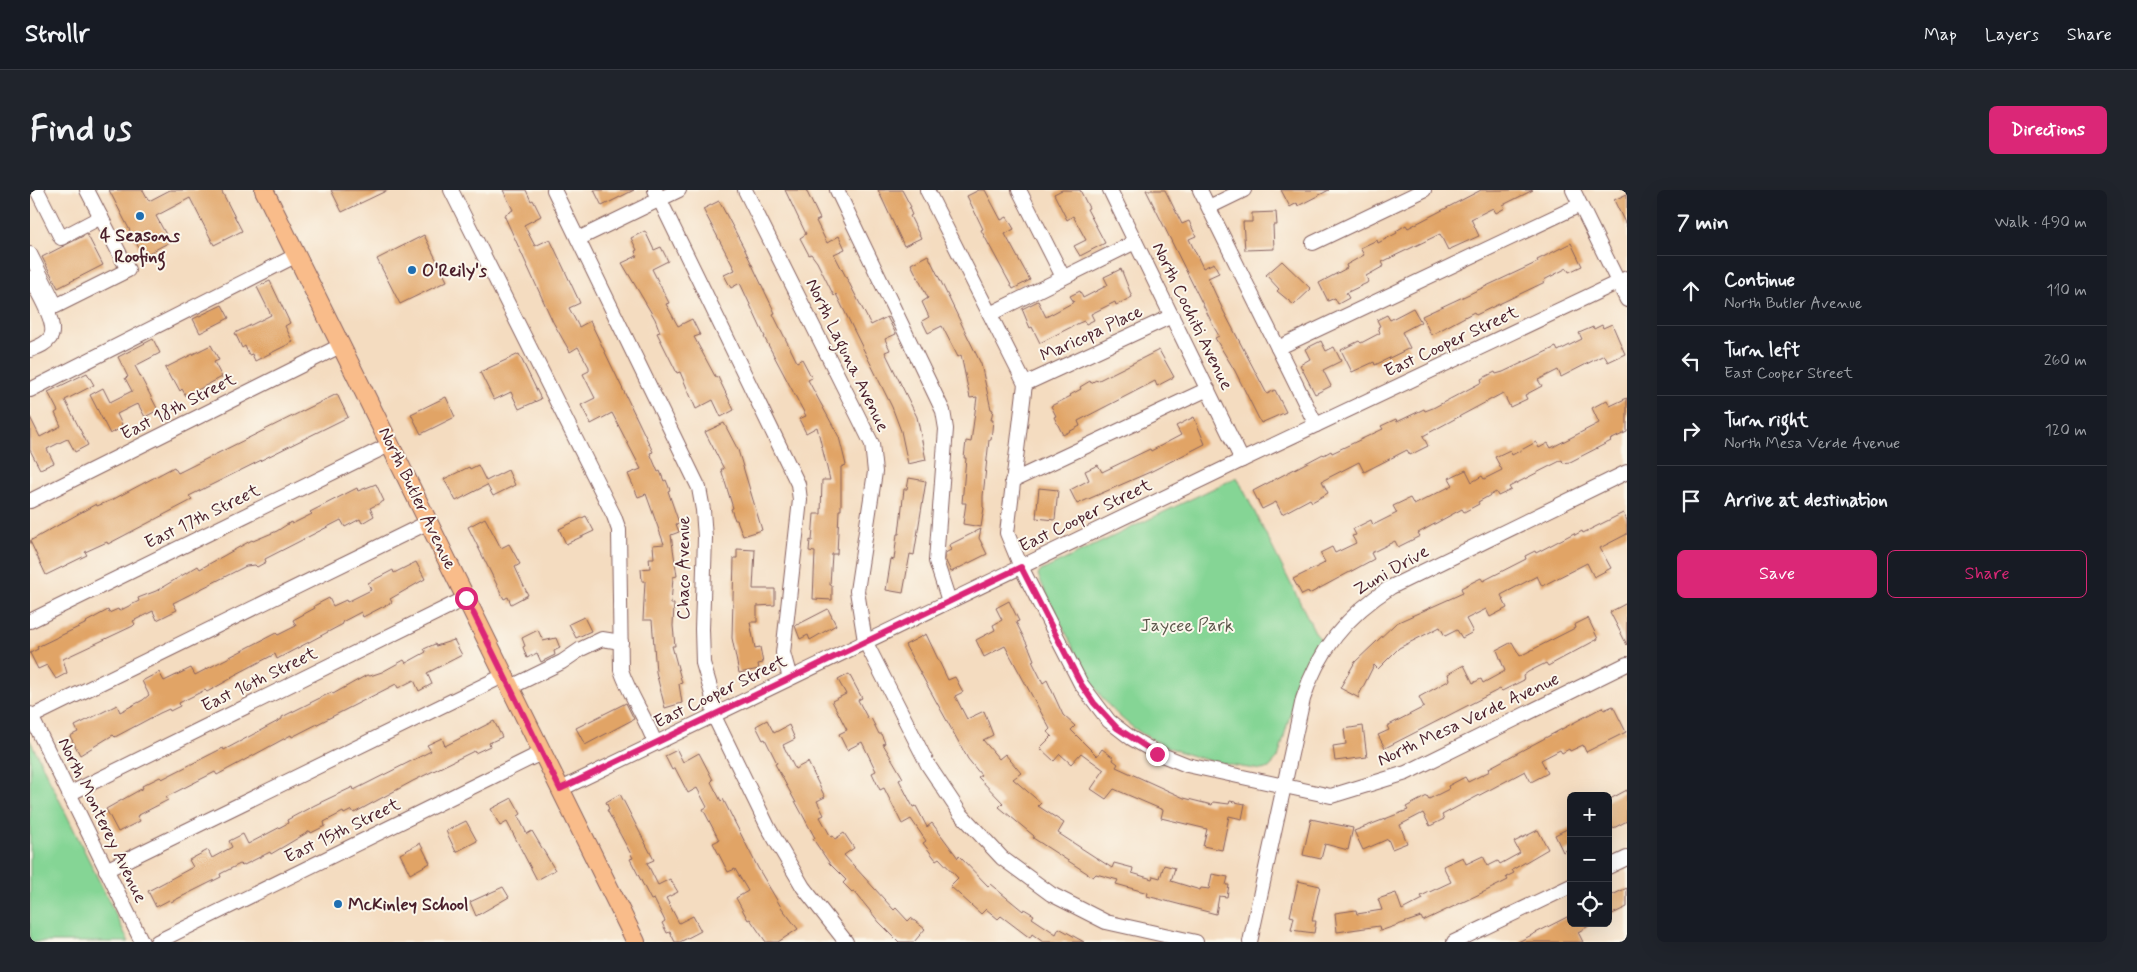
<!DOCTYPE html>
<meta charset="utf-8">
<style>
body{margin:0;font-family:Mynerve,sans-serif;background:#20242c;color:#f1f3f6}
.controls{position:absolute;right:15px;bottom:15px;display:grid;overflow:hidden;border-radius:8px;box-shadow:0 5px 20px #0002}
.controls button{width:45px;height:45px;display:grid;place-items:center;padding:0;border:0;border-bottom:1px solid #363941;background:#171b24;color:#f1f3f6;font:25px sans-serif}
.stop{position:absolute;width:15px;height:15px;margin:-11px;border:4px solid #db2777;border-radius:50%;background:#fff}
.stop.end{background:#db2777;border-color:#fff;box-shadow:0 1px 5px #0008}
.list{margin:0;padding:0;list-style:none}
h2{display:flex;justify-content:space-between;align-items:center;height:65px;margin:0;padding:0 20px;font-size:21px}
h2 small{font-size:16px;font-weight:400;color:#9ea1a6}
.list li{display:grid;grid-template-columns:32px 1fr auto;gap:15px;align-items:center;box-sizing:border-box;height:70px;padding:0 20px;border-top:1px solid #363941}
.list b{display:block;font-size:19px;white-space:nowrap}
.list p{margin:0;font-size:16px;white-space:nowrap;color:#9ea1a6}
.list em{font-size:16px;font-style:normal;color:#9ea1a6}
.actions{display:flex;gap:10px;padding:15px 20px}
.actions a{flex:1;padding:11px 0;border:1px solid #db2777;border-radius:8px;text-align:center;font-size:18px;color:#db2777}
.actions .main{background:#db2777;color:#fff}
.icon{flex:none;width:28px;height:28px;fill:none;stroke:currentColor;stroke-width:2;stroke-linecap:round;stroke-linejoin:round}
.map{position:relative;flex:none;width:1597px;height:752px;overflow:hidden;border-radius:8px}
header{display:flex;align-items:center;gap:30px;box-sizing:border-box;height:70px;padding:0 25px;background:#171b24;border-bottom:1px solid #363941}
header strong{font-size:24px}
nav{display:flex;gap:28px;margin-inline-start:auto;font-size:18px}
.intro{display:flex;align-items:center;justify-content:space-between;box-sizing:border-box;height:120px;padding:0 30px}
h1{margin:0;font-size:35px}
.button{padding:12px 22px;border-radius:8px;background:#db2777;color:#fff;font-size:18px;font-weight:700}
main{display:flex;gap:30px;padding:0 30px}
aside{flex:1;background:#171b24;border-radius:8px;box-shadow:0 5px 20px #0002}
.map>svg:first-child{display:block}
.green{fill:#85d595;stroke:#687a60}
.building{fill:#e1a466}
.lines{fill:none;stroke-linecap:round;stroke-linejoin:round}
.minor-casing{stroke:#86615f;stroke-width:16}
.major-casing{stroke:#86615f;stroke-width:20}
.minor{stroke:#fff;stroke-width:14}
.major{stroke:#f9bc8a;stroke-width:18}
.route{stroke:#db2777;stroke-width:6}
.poi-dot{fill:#1f6fb2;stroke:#fbf7ec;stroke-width:2}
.labels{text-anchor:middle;stroke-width:4;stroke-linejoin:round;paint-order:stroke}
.poi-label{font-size:18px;font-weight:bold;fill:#4a1f2b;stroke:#fbf7ec;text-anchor:start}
.street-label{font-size:18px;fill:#4a1f2b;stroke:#fbf7ec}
.park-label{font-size:18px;fill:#5c564b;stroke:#fbf7ec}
</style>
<header>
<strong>Strollr</strong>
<nav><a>Map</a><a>Layers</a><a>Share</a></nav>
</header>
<div class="intro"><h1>Find us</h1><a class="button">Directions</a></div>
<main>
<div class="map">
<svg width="1597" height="752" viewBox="0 0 1597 752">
<rect width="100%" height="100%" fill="#fbf7ec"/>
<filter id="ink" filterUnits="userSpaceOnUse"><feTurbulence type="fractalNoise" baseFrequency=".02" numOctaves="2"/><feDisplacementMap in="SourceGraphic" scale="10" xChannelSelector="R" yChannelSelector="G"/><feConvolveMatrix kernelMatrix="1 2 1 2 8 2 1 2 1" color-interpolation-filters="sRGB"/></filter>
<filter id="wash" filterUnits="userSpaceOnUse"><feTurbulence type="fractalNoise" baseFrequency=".0096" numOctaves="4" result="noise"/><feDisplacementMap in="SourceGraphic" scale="20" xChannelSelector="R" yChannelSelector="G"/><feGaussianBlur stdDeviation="1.12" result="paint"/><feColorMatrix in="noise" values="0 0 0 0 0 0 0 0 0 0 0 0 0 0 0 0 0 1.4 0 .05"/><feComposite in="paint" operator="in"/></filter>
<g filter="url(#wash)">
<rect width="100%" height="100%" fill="#f4dcc0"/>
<g class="green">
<path d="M1207 287 1286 444 1291 449 1272 482 1248 568 1239 578 1232 580C1172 572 1109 557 1071 506 1057 487 1047 465 1036 443 1027 424 1016 405 1008 385L1011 381Z"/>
<polygon points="0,550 99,752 0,752"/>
</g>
<g id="blocks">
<g class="building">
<polygon points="79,0 113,0 119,11 140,0 191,0 212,41 184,55 160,8 126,26 140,52 113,66"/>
<polygon points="301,0 358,0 312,22"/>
<polygon points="473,0 496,0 501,11 503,10 511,26 494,35 505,56 520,49 550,113 539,118 549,137 560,131 623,262 620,263 628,282 630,281 634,291 636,290 640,300 638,301 649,333 646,334 649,342 641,345 647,386 643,387 641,414 644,414 643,436 645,456 642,456 652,493 649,494 652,513 635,518 626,482 622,430 613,430 615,391 612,391 611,379 620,378 619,368 624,368 623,355 634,354 616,304 608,307 598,284 611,279 582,223 561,234 551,215 565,208 553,184 559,181 559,177 548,157 540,162 523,132 474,25 483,20"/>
<polygon points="564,0 604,0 572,16"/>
<polygon points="755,0 776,0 790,29 786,31 797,53 809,46 815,59 804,64 841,135 857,127 866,144 855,149 860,160 855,162 887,227 896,270 878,274 871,241 862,217 806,104 804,106 787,72 781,64 779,65 770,48 776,44"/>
<polygon points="848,0 872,0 881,17 879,18 882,25 880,26 891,48 874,56"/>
<polygon points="949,0 955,0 971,30 977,27 984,39 975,44 1000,90 983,99 951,40 953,39 937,6"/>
<polygon points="1032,0 1050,0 1059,18 1057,19 1075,53 1050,66 1044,56 1056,50 1043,26 1037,30 1024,4"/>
<polygon points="1116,0 1135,0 1152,34 1159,31 1166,46 1159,49 1173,78 1184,73 1189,83 1178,88 1193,120 1237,204 1245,200 1256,222 1231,233 1205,181 1185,148 1189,146 1185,139"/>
<polygon points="1251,0 1299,0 1268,16 1267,13 1260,17"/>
<polygon points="1451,0 1503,0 1473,15 1475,18 1466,23 1463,18 1441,29 1449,46 1418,60 1410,44 1352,72 1354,76 1336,86 1338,91 1337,93 1316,103 1319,108 1308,114 1305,108 1298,111 1289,93 1317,78 1316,75 1334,65 1330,58 1347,50 1348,53 1367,43 1366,41 1376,35 1378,38"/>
<polygon points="1597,4 1597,37 1584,10"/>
<polygon points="689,11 714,58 745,123 743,124 767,172 772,169 782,188 778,190 809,247 816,275 811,277 811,320 809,320 807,364 802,364 800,395 802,395 802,410 783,409 785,362 779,361 780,350 782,351 784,324 791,324 792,290 800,290 787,237 776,243 769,229 776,226 734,147 735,147 710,93 701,98 694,85 705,80 673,19"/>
<polygon points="1246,22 1247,35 1243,35 1244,59 1215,60 1213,32 1222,32 1222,23"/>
<polygon points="615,41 624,60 631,57 638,71 622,79 639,113 636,114 648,136 662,129 670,145 664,147 686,188 688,187 704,220 691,227 683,210 666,219 650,182 647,183 627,143 630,142 625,129 592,73 607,66 605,61 607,60 601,48"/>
<polygon points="57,44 73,75 28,98 12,67"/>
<polygon points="394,45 417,91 370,114 347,69"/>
<polygon points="1541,53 1552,76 1539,82 1537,78 1514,90 1515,92 1446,125 1444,122 1401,145 1392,126 1508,72 1507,70"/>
<polygon points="898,65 951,174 961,219 963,220 961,230 963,230 961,250 959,250 953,306 953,317 954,318 951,337 933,334 936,313 932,313 936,268 934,268 936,251 941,252 947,207 940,208 931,165 928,167 912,136 898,143 892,131 899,127 892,112 898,108 881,74"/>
<polygon points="1252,71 1281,99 1264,115 1247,101 1249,99 1236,85"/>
<polygon points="1091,79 1102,107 1086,115 1085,112 1061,124 1064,130 1056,134 1054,131 1049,133 1010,153 1002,137 1000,138 992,119 1008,111 1016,127 1044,112 1040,106 1050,101 1053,108 1078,95 1074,87"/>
<polygon points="240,91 260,133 255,136 263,152 225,171 222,164 219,165 215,156 212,158 205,143 241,125 227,97"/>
<polygon points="192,115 199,128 170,143 163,129"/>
<polygon points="1383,118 1391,132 1372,142 1380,158 1345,175 1344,172 1322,182 1311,160 1329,151 1331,153 1350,143 1348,137 1350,136 1347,130 1357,125 1360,130"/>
<polygon points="1582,134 1595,164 1578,172 1574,165 1531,187 1528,180 1508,190 1512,196 1495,205 1497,209 1480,217 1473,203 1393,246 1398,256 1380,265 1377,260 1334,282 1329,272 1292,291 1298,303 1282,312 1280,309 1252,324 1246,312 1232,319 1223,301 1293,264 1294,265 1301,261 1302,263 1353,239 1351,236 1366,229 1367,232 1394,219 1395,221 1403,218 1452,192 1451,189 1465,182 1466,184 1473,182 1526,157 1528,161 1552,149 1549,143 1563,137 1564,139 1572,135 1573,138"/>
<polygon points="123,149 130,163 105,176 128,220 115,227 108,214 105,215 87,224 93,237 80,244 60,205 73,198 80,212 102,201 95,188 98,187 88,167"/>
<polygon points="1291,151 1296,161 1304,157 1311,171 1293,180 1301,196 1285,204 1270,175 1280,169 1275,159"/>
<polygon points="181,155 189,170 184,172 192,187 156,206 152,199 150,201 144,190 142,191 135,178"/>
<polygon points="1129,160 1144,187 1127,196 1125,191 1048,231 1050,236 1033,245 1024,227 1026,226 1021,216 1041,206 1040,205 1051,199 1050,197 1060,191 1061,193 1066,190 1067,191"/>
<polygon points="489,164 511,209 489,219 481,202 464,210 450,182"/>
<polygon points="57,183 64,195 35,210 58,255 45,262 38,249 35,250 17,259 24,273 10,279 0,260 0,227 10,247 31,236 25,223 28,221 18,202"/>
<polygon points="307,204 318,227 159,306 162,310 78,354 77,352 55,362 57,365 16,385 0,351 66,314 67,316 82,310 144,277 148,283"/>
<polygon points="416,207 425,227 391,244 381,224"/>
<polygon points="1597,208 1597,242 1580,250 1581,251 1540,272 1533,273 1532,270 1479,297 1481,300 1468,306 1466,302 1448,312 1449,314 1434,322 1432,319 1388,343 1390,346 1368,357 1365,351 1341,363 1344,369 1279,404 1278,402 1272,405 1263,389 1293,374 1295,372 1290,363 1302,357 1305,363 1326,353 1322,346 1326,345 1323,339 1341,330 1343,335 1367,323 1363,316 1380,308 1384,315 1423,295 1419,288 1436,280 1442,292 1452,286 1454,289 1472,280 1465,267 1480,260 1482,265 1506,252 1509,258 1518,253 1521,258 1569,233 1562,218 1577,210 1580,216"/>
<polygon points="1164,227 1175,254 1120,282 1047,314 1040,300 1059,290 1055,281 1068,275 1072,282 1120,259 1121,261 1151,245 1146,236"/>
<polygon points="694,233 708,260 732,340 713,346 707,330 705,330 701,319 703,318 691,279 694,279 675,242"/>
<polygon points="448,275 456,291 478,280 485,295 463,306 457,295 426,311 414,289 439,277 440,279"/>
<polygon points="879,288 896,291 884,365 880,364 873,403 856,400 861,369 864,370 867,344 869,344 874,299 877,299"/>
<polygon points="346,294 354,311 340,318 344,326 332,333 330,329 315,337 311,330 235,369 236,372 227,377 225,375 216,376 143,413 147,420 127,430 123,421 103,431 105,434 103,436 33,469 37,483 26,489 17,475 8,479 0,463 8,459 7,457 57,433 56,432 78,420 79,423 88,419 89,421 109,411 108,408 126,401 168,376 170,379 222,350 223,351 247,341 261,332 262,334 282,324 280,322 327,298 328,301"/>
<polygon points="1009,298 1028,300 1025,330 1006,328"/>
<polygon points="1593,323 1597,330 1597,344 1570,358 1581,378 1564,387 1557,373 1512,396 1507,386 1471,405 1477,418 1460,427 1456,419 1436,429 1443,442 1432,448 1427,440 1415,446 1410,437 1369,458 1348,479 1344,475 1329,505 1329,508 1310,498 1325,472 1366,433 1433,403 1431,398 1451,388 1453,391 1496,369 1495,366 1505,361 1506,363 1544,343 1545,345 1552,341 1553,343"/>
<polygon points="556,326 564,341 536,354 529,339"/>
<polygon points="455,328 471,358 479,354 490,374 485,377 498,405 481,414 478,407 474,409 438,337"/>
<polygon points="951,339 949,348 957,364 921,382 915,369 915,363 921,360 919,355"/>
<polygon points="707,359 725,360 723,399 745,399 745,415 727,416 727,432 720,432 725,458 730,457 733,473 728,474 729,479 709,483 702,448 704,368 707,368"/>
<polygon points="386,372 395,389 360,409 362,412 333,427 331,422 312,432 313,434 247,469 245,464 201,487 202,488 186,497 177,502 175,500 149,513 150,516 140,521 139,519 130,523 85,547 83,545 50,565 40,546 48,542 45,536 87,515 90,522 113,510 119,505 112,491 129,482 134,491 161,478 165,485 246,443 248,445 266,436 263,430 285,418 284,416 299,408 303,416 316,410 317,412 341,400 338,393 363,380 364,383"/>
<polygon points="979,411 989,431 986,432 1000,460 1004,470 1002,471 1013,493 1017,490 1033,525 1045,536 1041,540 1067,566 1072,559 1084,568 1083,570 1088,574 1086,577 1154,608 1182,615 1183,612 1199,614 1200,611 1215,614 1212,629 1199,626 1192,660 1173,656 1177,639 1131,628 1133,620 1084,599 1076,609 1061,599 1074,580 1051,563 1041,574 1030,564 1024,571 1010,558 1022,546 1017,542 1020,539 975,456 954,467 946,450 965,440 963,435 972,430 966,418"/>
<polygon points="1597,413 1597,455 1580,422"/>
<polygon points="798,419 806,435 780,450 778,445 770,449 765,436"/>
<polygon points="554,427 561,441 546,448 539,434"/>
<polygon points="1558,428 1568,449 1518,476 1516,473 1498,482 1493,486 1494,490 1472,501 1470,499 1355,558 1348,545 1359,540 1357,536 1394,517 1389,507 1420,490 1418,484 1434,475 1443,493 1451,489 1453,493 1475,481 1467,460 1482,452 1490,466 1545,438 1544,435"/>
<polygon points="508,440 513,451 526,448 530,458 524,461 525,465 511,472 507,463 497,468 493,457 495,456 492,448"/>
<polygon points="896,444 918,490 925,487 933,502 925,506 937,529 954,521 963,545 953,550 969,569 975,564 991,583 983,589 1011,613 1008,616 1034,633 1028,643 1082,678 1084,673 1103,678 1102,683 1122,689 1123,686 1130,688 1134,675 1145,678 1141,691 1170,700 1171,698 1179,699 1182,684 1198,687 1196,695 1199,695 1197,707 1189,706 1186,724 1117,706 1118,703 1086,694 1088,690 1066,684 1063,687 1003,648 1004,646 969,617 973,613 948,587 951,585 938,569 875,455"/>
<polygon points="424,450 432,465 397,483 402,494 389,501 384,490 368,498 366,494 262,547 261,545 187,585 185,582 136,607 138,610 107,626 110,631 88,642 76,619 113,598 112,596 130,587 132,589 193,558 194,560 252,529 252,527 302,502 303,504 337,485 340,486 352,482 374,470 376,473 396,462 394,459 405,454 406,456"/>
<polygon points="819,484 832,508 828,510 838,529 841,528 849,544 851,544 855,553 853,554 873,588 869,590 883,617 886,616 897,637 902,633 928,668 929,666 958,696 960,694 993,721 994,719 1004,725 1002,728 1026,744 1029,738 1054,752 1013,752 1002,744 1000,748 971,726 968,729 956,719 951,724 920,696 928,688 909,668 906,670 893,653 896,651 881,629 872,634 854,598 850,600 842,583 846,581 832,552 817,560 809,544 817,540 802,511 816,504 808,490"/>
<polygon points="596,513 604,529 555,555 546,538"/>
<polygon points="1583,516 1596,542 1556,562 1553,555 1540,561 1539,559 1532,563 1530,560 1511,570 1518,583 1501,592 1495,581 1412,625 1414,629 1400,636 1393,623 1370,635 1377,653 1362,659 1358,649 1333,660 1324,641 1378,620 1376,617 1397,606 1399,609 1419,599 1418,596 1435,587 1438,592 1460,581 1459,578 1560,524 1573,517 1574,520"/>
<polygon points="737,530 744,543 759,535 765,549 753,555 765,579 778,572 790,597 795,607 787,611 794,625 790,627 801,647 803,646 805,649 814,643 824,658 814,665 864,720 866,718 878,731 881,728 895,739 884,752 869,752 849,732 824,701 822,702 813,693 816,690 800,674 783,649 785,648 745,574 747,573 735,549 733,550 726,536"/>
<polygon points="464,531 472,547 459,553 460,556 445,563 444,561 383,591 324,623 322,620 314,624 313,622 294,632 295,636 281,643 280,641 241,664 240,662 212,676 210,674 190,684 191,687 141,712 139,710 126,717 118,701 163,677 159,670 178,660 182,668 202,657 199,651 213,644 218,654 258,633 257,630 285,615 323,597 324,600 401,561 397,555 412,548 415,556"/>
<polygon points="1333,536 1337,567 1305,571 1303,556 1316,554 1314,539"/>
<polygon points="647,560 653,572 669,563 683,590 681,592 691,611 693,609 728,678 751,717 768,739 748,752 736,752 720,729 718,730 706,708 718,701 705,679 698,682 683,653 689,650 673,619 677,617 667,598 658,603 645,578 642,580 635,566"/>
<polygon points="1597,600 1597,631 1578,641 1578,610"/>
<polygon points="590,604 624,670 617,673 628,695 640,689 648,702 636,708 649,733 663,726 671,741 650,752 645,752 640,742 637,743 632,733 635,731 624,709 621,710 600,669 603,668 577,620 579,619 576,612"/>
<polygon points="482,608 491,624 488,626 497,644 502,641 525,680 507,690 477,632 470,636 461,619"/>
<polygon points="1281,629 1323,638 1318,660 1295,654 1291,669 1273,665"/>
<polygon points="436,631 447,651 426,662 416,641"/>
<polygon points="1541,637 1541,658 1533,662 1525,645"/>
<polygon points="1508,640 1518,659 1482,680 1484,683 1476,687 1478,690 1458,700 1393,731 1391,727 1350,741 1349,736 1307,742 1305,723 1326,720 1327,724 1352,720 1348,709 1366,703 1372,720 1393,709 1391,706 1421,692 1413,676 1433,667 1436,674 1453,666 1458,676 1468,671 1470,674 1490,663 1484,652"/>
<polygon points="390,653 400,673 380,684 370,664"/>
<polygon points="1268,691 1290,696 1282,731 1286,731 1284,743 1261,740 1264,727 1260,726"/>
<polygon points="473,697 479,707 446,726 440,712"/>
<polygon points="1597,698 1597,717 1578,726 1578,707"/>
<polygon points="1541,725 1541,733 1564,733 1548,742 1553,752 1488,752"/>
</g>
</g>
</g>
<g filter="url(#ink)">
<use href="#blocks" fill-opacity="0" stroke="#86615f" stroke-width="1"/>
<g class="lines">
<g class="minor-casing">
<g id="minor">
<polyline points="7,0 31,48 71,27"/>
<path d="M421 0 584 326 589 340 591 480C600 506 616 528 625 553"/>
<polyline points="524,0 669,298 673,320 675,348 672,439 673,473 682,504 684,526 738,637 773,697 816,752"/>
<polyline points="625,0 768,294 770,310 753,463 760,488"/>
<polyline points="715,0 842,254 845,282 827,401 835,451 898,575 930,623 972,668 1021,704 1076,732 1166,752"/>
<polyline points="807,0 913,221 916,239 906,371 919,411"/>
<polyline points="897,0 995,194 977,343 991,377 1051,494 1079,531 1101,548 1127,563 1157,575 1301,606 1376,583 1597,474"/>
<polyline points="989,0 1033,87"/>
<polyline points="1080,0 1212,270"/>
<polyline points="1170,0 1286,235"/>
<polyline points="1543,0 1597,110"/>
<polyline points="1179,17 1214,0"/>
<polyline points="548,49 649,0"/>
<polyline points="1283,53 1394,0"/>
<polyline points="0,64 26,116 98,80 57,0"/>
<path d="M0 88C7 101 29 135 20 148 15 155 7 157 0 160"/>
<polyline points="960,124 1105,52"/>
<polyline points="1248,158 1550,15"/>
<polyline points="995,194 1142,126"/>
<polyline points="0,200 267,65"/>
<polyline points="982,291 1178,199"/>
<polyline points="0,311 312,155"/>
<polyline points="0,431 361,254"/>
<polyline points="481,497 532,472 551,459 572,449 591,452"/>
<polyline points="0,524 112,752"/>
<polyline points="1,527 399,332"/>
<polyline points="531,599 1212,270 1597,88"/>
<polyline points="39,604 436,408"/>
<polyline points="1578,677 1597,668"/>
<polyline points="76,680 475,485"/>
<polyline points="127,752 513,562"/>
<path d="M1220 752 1273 509C1288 461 1318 424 1361 397L1597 282"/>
<polyline points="1424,752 1541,696"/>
</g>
</g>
<g class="major-casing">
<polyline id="major" points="234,0 606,752"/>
</g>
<use href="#minor" class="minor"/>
<use href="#major" class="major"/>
</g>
</g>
<g class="lines" filter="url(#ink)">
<polyline class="route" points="436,408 530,599 991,377 1051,494 1064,513 1087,538 1127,564"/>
</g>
<g class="poi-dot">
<circle cx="110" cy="26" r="5"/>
<circle cx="382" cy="80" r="5"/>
<circle cx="308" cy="714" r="5"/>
</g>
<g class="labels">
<g class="poi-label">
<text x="110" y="51" text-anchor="middle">4 Seasons<tspan x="110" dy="21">Roofing</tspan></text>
<text x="392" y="86">O'Reily's</text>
<text x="318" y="720">McKinley School</text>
</g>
<g class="street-label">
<text transform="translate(1163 126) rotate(64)" y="6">North Cochiti Avenue</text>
<text transform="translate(1061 143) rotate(-25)" y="6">Maricopa Place</text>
<text transform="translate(1421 151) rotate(-25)" y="6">East Cooper Street</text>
<text transform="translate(818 165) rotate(64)" y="6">North Laguna Avenue</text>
<text transform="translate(148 216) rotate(-27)" y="6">East 18th Street</text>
<text transform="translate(388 308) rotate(64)" y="6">North Butler Avenue</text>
<text transform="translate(1055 325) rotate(-26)" y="6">East Cooper Street</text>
<text transform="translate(172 326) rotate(-26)" y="6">East 17th Street</text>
<text transform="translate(653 378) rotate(-90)" y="6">Chaco Avenue</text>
<text transform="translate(1361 380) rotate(-30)" y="6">Zuni Drive</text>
<text transform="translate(229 489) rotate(-26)" y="6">East 16th Street</text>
<text transform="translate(690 501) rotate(-26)" y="6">East Cooper Street</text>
<text transform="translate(1438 529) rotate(-25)" y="6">North Mesa Verde Avenue</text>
<text transform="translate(73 630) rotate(64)" y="6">North Monterey Avenue</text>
<text transform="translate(312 640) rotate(-26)" y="6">East 15th Street</text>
</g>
<g class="park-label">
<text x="1157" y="441">Jaycee Park</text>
</g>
</g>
</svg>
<div class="controls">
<button>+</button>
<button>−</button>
<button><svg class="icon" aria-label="locate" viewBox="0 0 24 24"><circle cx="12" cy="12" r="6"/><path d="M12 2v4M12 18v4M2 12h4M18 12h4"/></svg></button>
</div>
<div class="stop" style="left:436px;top:408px"></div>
<div class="stop end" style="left:1127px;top:564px"></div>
</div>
<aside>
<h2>7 min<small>Walk · 490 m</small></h2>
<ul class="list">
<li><svg class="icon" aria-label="ahead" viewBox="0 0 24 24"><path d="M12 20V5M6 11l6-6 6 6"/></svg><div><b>Continue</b><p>North Butler Avenue</p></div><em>110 m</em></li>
<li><svg class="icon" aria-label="left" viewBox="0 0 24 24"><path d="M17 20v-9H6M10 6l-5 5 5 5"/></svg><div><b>Turn left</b><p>East Cooper Street</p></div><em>260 m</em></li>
<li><svg class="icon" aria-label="right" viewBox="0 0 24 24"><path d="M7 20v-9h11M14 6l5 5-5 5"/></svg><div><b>Turn right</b><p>North Mesa Verde Avenue</p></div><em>120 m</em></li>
<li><svg class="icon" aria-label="arrive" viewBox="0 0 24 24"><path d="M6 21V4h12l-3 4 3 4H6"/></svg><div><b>Arrive at destination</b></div></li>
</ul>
<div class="actions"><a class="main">Save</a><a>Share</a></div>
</aside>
</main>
